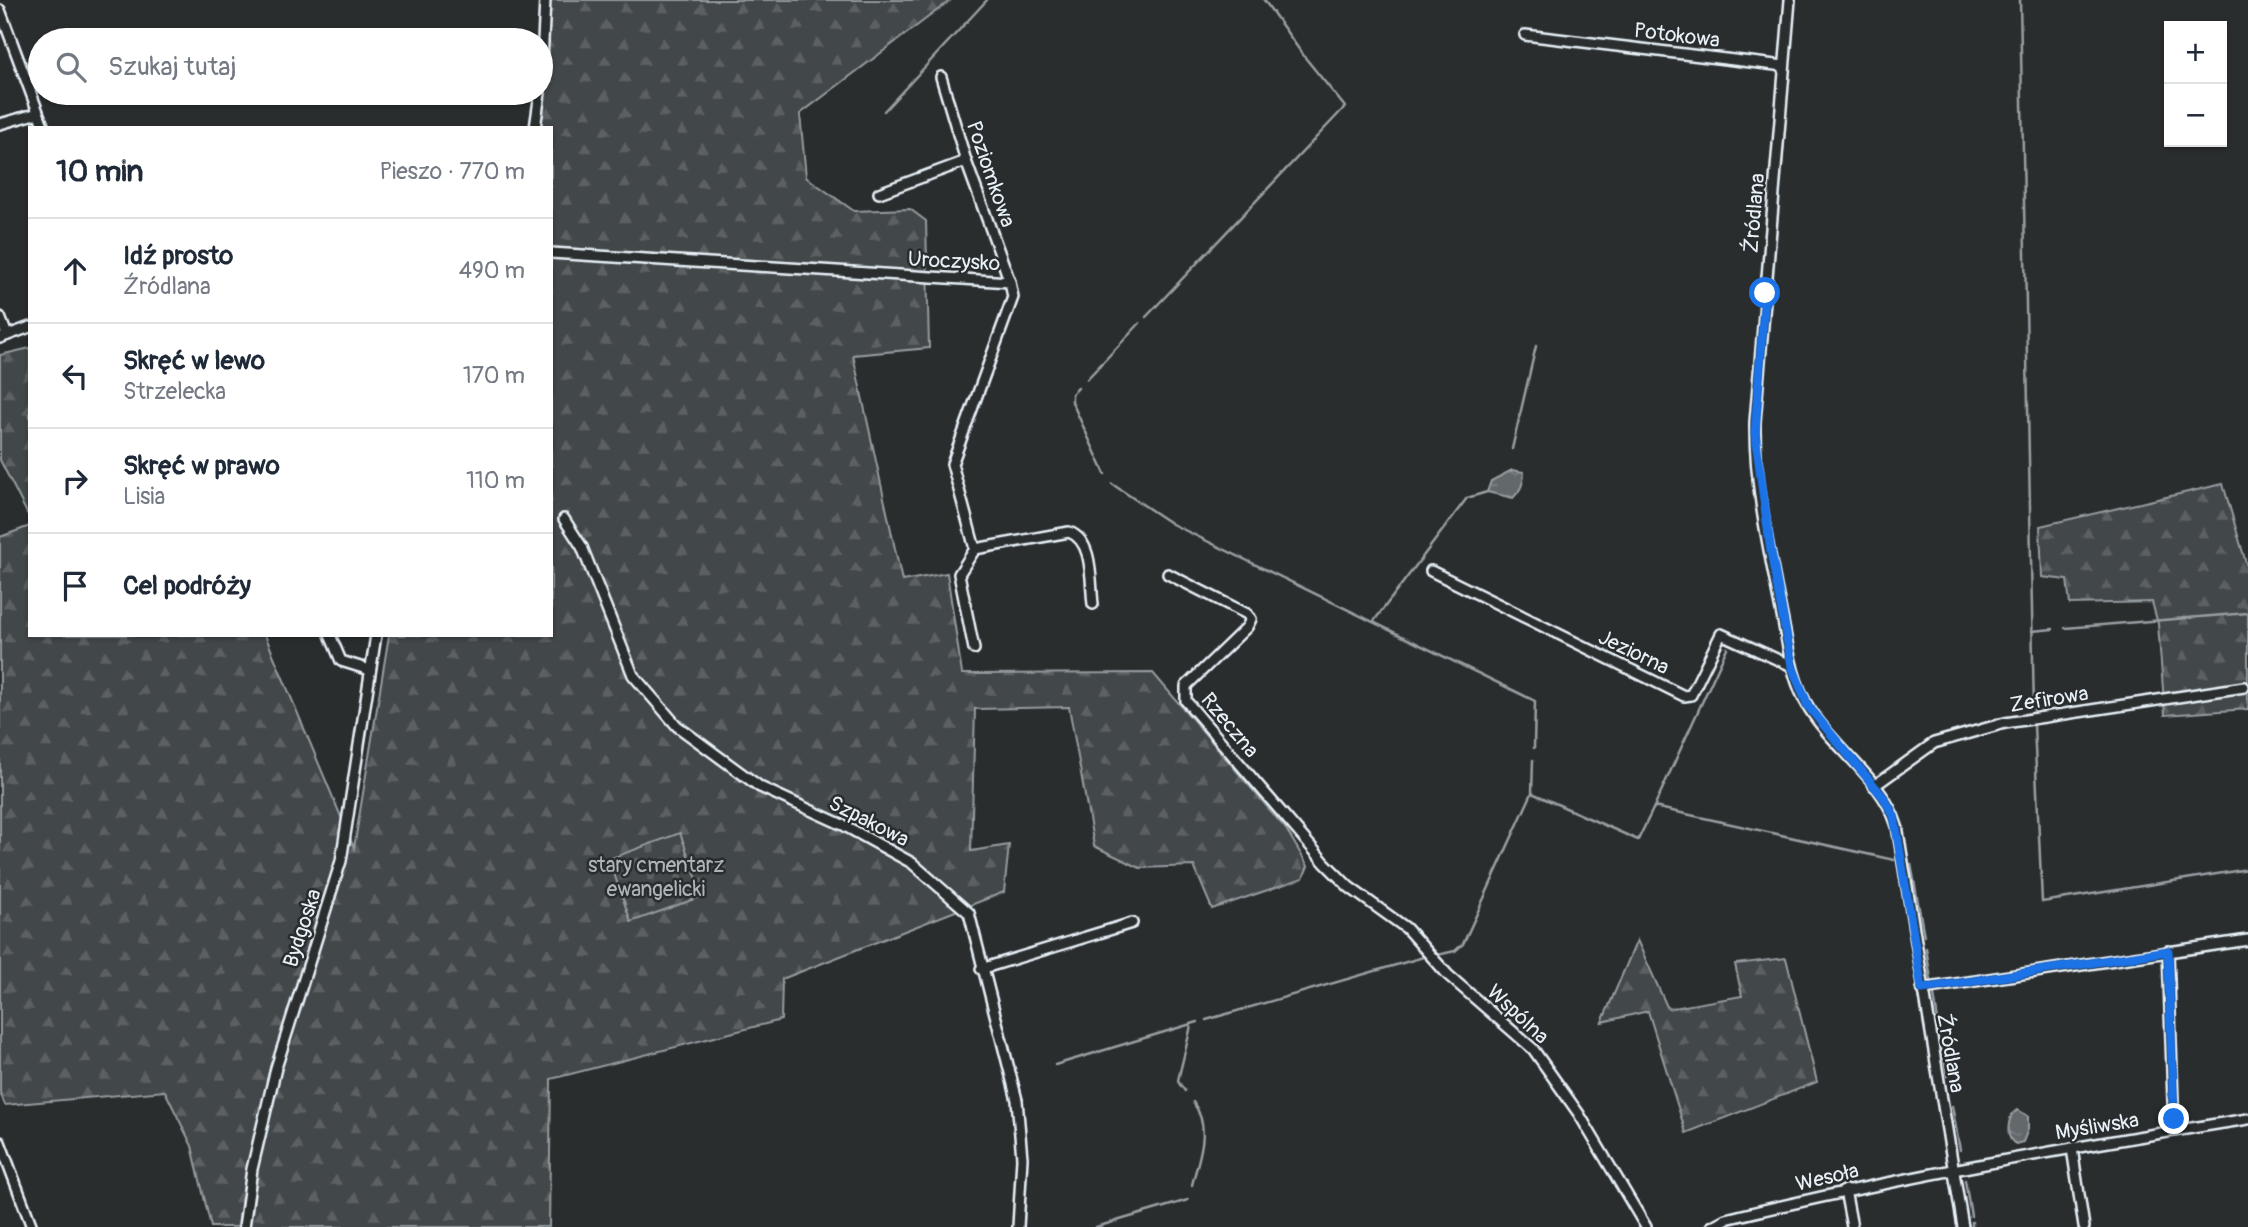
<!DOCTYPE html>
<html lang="pl">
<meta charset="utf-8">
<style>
body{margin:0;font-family:Pangolin,sans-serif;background:#f6f6f7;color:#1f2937}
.controls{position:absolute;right:21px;top:21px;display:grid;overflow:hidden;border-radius:0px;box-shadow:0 2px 5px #0004}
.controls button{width:63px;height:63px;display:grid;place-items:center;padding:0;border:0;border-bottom:2px solid #e0e1e3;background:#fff;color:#1f2937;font:35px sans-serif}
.stop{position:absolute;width:21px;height:21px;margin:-16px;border:5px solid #1a73e8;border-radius:50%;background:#fff}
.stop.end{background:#1a73e8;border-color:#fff;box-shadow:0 2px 7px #0008}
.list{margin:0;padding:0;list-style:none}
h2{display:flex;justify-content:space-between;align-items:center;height:91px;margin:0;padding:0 28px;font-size:30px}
h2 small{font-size:23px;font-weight:400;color:#747a83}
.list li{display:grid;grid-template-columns:46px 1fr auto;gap:21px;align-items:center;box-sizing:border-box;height:105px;padding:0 28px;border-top:2px solid #e0e1e3}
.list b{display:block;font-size:26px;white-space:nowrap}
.list p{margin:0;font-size:23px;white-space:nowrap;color:#747a83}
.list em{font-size:23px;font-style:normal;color:#747a83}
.icon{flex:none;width:38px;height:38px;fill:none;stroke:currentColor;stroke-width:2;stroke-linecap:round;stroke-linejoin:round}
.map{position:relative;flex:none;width:2248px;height:1227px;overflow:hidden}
.search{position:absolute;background:#fff;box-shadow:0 2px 5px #0004;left:28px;top:28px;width:525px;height:77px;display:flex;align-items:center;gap:18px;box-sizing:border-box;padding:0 24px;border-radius:38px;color:#747a83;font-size:26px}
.panel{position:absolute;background:#fff;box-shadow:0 2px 5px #0004;left:28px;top:126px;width:525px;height:511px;border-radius:0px}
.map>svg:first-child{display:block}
.forest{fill:url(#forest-firs);stroke:#959ca0;stroke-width:2}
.cemetery{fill:url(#cemetery-stones);stroke:#959ca0;stroke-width:2}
.water{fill:url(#water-ripples);stroke:#989fa3;stroke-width:2}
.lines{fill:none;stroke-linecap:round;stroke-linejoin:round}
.stream{stroke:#989fa3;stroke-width:2.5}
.street-casing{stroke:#e8f1f8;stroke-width:14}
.street{stroke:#2a2d2e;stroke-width:9}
.route{stroke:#1a73e8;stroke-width:9}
.labels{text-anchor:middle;stroke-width:5;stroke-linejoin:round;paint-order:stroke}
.street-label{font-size:21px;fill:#e8f1f8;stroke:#2a2d2e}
.park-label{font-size:21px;fill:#aeb5ba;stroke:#2a2d2e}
</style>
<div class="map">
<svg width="2248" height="1227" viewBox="0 0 2248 1227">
<defs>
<pattern id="forest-firs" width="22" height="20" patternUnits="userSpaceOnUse" patternTransform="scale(1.75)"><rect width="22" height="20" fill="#424648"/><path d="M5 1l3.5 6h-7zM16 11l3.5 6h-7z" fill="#5d6163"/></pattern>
<pattern id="cemetery-stones" width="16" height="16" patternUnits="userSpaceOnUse" patternTransform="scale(1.75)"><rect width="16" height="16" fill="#424648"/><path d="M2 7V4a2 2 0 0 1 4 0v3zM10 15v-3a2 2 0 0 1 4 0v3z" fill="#5d6163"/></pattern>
<pattern id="water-ripples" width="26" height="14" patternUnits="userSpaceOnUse" patternTransform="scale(1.75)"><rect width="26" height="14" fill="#63686b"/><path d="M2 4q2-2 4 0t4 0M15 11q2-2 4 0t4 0" fill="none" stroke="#797e81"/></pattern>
</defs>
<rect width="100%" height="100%" fill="#2a2d2e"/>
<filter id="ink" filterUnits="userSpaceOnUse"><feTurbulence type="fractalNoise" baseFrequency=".0143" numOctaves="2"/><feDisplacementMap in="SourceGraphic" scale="14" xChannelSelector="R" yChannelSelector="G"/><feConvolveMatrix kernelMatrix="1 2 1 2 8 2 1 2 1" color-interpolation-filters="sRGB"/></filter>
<g filter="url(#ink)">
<g class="forest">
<polygon points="548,0 951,0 800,114 806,177 854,211 910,209 926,221 929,348 853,355 902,581 947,573 962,674 1153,673 1286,829 1308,866 1303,878 1212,909 1194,866 1140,868 1094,846 1069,707 975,709 971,851 1009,845 1004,892 782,979 781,1020 551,1079 549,1227 211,1227 192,1146 165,1091 5,1105 0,1092 0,537 30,526 30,635 265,635 354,848 389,635 551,635 551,128 535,128 546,82"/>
<polygon points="30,348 30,519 0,460 0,355"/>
<polygon points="2223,484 2248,570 2248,709 2165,715 2158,624 2152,602 2070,604 2067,580 2042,577 2040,526"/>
<polygon points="1637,940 1668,1009 1742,996 1735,964 1786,958 1817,1082 1686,1133 1648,1011 1602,1022"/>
</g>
<polygon class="cemetery" points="680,833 703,896 631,922 609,859"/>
<g class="water">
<path d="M1512 470 1524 472C1524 483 1521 491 1513 498L1487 492 1491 481Z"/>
<path d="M2018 1110 2028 1116V1129L2023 1142 2016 1144C2005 1139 2008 1123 2012 1114Z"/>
</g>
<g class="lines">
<g class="stream">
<polyline points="2020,0 2034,712"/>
<polyline points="884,111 987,0"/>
<polyline points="1146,317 1345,107 1303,55 1264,0"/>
<polyline points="1087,379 1140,323"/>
<polyline points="1078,388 1072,394 1072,402 1105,474"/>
<polyline points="1512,449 1536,346"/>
<polyline points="1112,484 1172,524 1535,701 1534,748"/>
<polyline points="1374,621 1467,498 1487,492"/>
<polyline points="2065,628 2248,613"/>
<polyline points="2032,631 2053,629"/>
<polyline points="2034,725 2042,902 2248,869"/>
<polyline points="1532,793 1638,840 1654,807 1894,860"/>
<polyline points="1654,807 1727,648"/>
<polyline points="1911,864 1924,936"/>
<polyline points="1926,948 1931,980"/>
<polyline points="1437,955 1455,951 1463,944 1532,793 1533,760"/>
<polyline points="1934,995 1940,1034"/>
<polyline points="1206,1020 1427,956"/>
<polyline points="1942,1047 1947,1076"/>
<polyline points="1055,1065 1191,1024"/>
<path d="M1185 1091C1183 1088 1179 1084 1178 1081 1178 1078 1190 1034 1191 1024L1198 1022"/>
<polyline points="1952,1106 1960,1150"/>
<polyline points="1965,1180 1971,1216"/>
<path d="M1192 1185C1199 1156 1212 1129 1193 1102"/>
<polyline points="1972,1222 1972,1227"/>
<polyline points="1096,1227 1188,1200"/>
</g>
<g class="street-casing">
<g id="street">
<path d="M1790 0 1755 422C1754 484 1769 550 1781 611 1788 644 1791 679 1809 708 1834 749 1883 779 1897 826L1963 1227"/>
<polyline points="0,10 44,128"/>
<polyline points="1525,35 1784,66"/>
<polyline points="941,77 966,161 1010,282"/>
<polyline points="541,82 545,0"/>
<polyline points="0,124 38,113"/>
<polyline points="535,128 540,93"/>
<polyline points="879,193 966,161"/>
<polyline points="551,253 1010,282 1013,297 952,464 975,549 959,574 974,649"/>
<polyline points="0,317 7,335"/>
<polyline points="0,338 30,327"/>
<polyline points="564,519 582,547 633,675 677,726 760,787 845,826 912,863 969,913 1017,1100 1022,1158 1018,1227"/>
<path d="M975 549 1069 532C1094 541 1090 581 1093 604"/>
<polyline points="1431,571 1684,696 1691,695 1721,634 1792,666"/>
<polyline points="1168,574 1247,614 1251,619 1247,627 1186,686 1186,701 1325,863 1349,887 1406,928 1448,975 1533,1049 1579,1114 1646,1227"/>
<polyline points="330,635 341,661 370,670"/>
<polyline points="1874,786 1934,743 2005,723 2244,687"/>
<polyline points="2168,951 2174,1131"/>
<polyline points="981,969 1132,923"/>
<polyline points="1922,989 2248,940"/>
<polyline points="0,1142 32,1227"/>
<polyline points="2072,1148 2084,1227"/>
<polyline points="1845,1190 1852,1227"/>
<polyline points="244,1227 252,1169 276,1068 341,861 376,635"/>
<path d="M1711 1227 1726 1219C1899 1177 2072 1147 2248 1119"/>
</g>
</g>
<use href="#street" class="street"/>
</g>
</g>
<g class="lines" filter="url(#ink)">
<polyline class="route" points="1765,293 1755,433 1771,552 1792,666 1808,706 1884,798 1894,816 1922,989 2168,951 2174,1119"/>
</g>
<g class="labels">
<g class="street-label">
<text transform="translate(1677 35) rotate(7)" y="7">Potokowa</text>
<text transform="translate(991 174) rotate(71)" y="7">Poziomkowa</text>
<text transform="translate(1754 213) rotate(-85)" y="7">Źródlana</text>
<text transform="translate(954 261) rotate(3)" y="7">Uroczysko</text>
<text transform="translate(1634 652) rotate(26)" y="7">Jeziorna</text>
<text transform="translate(2049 699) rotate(-9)" y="7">Zefirowa</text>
<text transform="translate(1230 725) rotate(50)" y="7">Rzeczna</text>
<text transform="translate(869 821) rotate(27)" y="7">Szpakowa</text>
<text transform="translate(302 928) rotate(-72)" y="7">Bydgoska</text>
<text transform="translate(1518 1014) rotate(43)" y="7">Wspólna</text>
<text transform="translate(1951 1053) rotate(80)" y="7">Źródlana</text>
<text transform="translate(2097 1126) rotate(-9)" y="7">Myśliwska</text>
<text transform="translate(1827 1177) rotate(-13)" y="7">Wesoła</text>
</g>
<g class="park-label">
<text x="656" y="872">stary cmentarz<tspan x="656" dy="24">ewangelicki</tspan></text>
</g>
</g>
</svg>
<div class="controls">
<button>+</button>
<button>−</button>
</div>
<div class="stop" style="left:1765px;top:293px"></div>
<div class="stop end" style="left:2174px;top:1119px"></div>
<div class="search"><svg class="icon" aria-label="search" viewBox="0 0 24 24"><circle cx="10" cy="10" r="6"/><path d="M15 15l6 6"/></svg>Szukaj tutaj</div>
<section class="panel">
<h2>10 min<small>Pieszo · 770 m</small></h2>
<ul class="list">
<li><svg class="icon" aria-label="ahead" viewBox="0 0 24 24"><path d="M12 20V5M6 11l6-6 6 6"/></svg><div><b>Idź prosto</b><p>Źródlana</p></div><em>490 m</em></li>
<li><svg class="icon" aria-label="left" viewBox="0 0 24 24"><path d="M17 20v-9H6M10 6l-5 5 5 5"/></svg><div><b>Skręć w lewo</b><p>Strzelecka</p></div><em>170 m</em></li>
<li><svg class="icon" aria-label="right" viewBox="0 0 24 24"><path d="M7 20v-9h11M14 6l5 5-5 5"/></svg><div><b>Skręć w prawo</b><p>Lisia</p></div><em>110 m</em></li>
<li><svg class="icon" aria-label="arrive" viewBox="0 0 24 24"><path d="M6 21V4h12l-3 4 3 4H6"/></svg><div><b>Cel podróży</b></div></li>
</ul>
</section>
</div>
